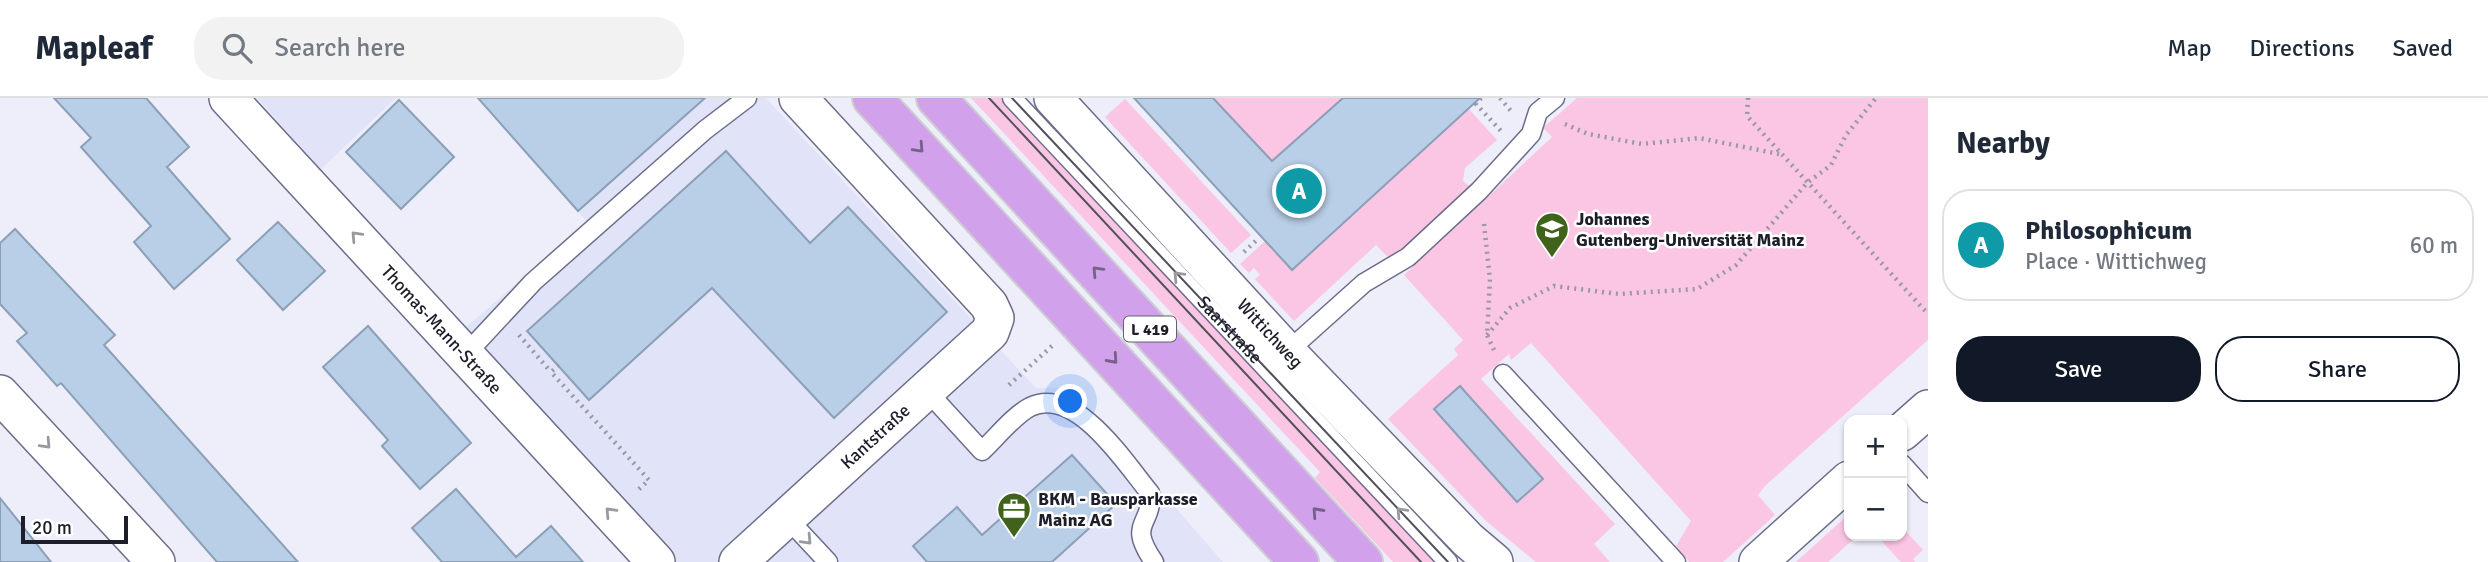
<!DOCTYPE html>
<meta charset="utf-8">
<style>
body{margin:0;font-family:Signika,sans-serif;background:#f2f2f3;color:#1f2937}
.controls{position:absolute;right:21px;bottom:21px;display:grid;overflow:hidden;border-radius:14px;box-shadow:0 2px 5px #0004}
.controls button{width:63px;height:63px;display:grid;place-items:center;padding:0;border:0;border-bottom:2px solid #e0e1e3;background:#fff;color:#1f2937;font:35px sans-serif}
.scale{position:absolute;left:21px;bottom:18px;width:107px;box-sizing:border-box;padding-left:7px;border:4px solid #1d1e29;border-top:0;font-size:19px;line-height:24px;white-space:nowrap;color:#1d1e29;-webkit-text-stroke:5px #fff;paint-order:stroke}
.you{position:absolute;left:1071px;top:304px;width:24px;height:24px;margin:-18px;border:5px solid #fff;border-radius:50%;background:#1a73e8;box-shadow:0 0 0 10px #1a73e833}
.badge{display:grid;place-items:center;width:46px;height:46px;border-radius:50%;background:#111827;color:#fff;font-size:23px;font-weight:700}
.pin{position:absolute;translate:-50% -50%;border:4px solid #fff;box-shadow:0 2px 7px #0006}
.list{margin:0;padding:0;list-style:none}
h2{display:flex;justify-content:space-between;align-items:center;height:91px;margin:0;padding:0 28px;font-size:30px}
h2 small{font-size:23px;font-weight:400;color:#747a83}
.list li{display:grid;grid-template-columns:46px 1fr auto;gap:21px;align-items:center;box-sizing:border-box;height:112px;margin:0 14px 14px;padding:0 14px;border:2px solid #e0e1e3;border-radius:28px}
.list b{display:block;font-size:26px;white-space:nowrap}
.list p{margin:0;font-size:23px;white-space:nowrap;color:#747a83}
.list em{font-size:23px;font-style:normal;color:#747a83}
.actions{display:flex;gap:14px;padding:21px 28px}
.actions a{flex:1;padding:16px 0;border:2px solid #111827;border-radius:28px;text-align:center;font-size:24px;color:#111827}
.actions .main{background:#111827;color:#fff}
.icon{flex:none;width:38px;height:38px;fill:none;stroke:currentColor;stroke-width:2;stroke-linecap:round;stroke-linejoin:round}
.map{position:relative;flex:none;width:1928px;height:464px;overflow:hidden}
header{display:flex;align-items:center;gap:42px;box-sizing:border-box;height:98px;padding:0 35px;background:#fff;border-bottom:2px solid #e0e1e3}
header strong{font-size:33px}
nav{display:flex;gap:38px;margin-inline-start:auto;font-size:24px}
.search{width:490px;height:63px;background:#f2f2f3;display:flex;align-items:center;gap:18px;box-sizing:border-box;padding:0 24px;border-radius:28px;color:#747a83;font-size:26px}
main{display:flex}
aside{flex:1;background:#fff}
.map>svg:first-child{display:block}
.built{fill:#e1e3f9}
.green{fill:#fbc5e4}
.building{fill:#b9cee7;stroke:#8b9fb7;stroke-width:2}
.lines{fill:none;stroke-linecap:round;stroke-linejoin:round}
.lane-casing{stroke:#6c6d88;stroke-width:21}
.street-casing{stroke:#6c6d88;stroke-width:40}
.highway-casing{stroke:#cdced0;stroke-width:42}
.path{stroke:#9798a3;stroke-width:4.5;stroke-dasharray:2 5;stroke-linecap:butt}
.lane{stroke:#fff;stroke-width:18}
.street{stroke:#fff;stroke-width:37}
.highway{stroke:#d1a1eb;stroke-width:38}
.tram{stroke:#50515c;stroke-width:2}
.oneway{stroke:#77608a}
.oneway2{stroke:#999a9f}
.labels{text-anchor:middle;stroke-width:5;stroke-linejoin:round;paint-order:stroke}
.shield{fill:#fff;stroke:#616269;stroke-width:2}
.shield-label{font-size:16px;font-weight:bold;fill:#1d1e29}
.poi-label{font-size:18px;font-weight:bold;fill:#1d1e29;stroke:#fff;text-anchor:start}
.street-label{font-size:18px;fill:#1d1e29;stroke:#fff}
</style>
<header>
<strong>Mapleaf</strong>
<div class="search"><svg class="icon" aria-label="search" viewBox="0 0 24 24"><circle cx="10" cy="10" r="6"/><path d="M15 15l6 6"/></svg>Search here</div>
<nav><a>Map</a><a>Directions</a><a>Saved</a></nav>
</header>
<main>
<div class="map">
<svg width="1928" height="464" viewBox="0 0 1928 464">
<rect width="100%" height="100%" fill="#edeefa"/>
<g class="built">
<polygon points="257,0 396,0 321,71"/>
<polygon points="478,0 766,0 1036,290 1070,289 1223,464 674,464 465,230 587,124"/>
</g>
<g class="green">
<polygon points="971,0 1003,0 1438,464 1393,464 1315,380 1320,374"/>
<polygon points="1213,0 1343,0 1272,63"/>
<polygon points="1577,0 1928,0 1928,242 1765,388 1758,397 1775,417 1723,464 1689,464 1676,448 1691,423 1531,245 1511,262 1509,256 1481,281 1615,426 1594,446 1610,464 1536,464 1486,423 1388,321 1458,257 1454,251 1463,242 1404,177 1552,39 1543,30"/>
<polygon points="1125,1 1251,137 1231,155 1105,19"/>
<polygon points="1468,10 1497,42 1465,70 1463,83 1472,90 1391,162 1376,147 1294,223 1255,181 1260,177 1254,170 1249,175 1240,166 1265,143 1293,172"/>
<polygon points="1849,416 1849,438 1857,438 1828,464 1796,464"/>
<polygon points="1902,429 1923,452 1913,461 1915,464 1901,464 1877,438 1902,438"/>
</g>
<g class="building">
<polygon points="54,0 146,0 189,49 167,69 230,141 174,191 134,144 151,128 81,49 91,40"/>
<polygon points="478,0 705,0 578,113"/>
<polygon points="1134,0 1213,0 1272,63 1343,0 1480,0 1292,172"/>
<polygon points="399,2 454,59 401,111 346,54"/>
<polygon points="726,53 810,145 848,109 947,214 834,320 712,190 589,302 527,233"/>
<polygon points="278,124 325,173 283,212 237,162"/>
<polygon points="15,131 115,237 104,247 298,464 217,464 61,285 57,288 17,243 27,235 0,206 0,145"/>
<polygon points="368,228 471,345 420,391 382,348 388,342 323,269"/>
<polygon points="1460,288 1543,381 1517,404 1434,311"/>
<polygon points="1072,357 1116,406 1052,464 927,464 913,448 957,409 982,437"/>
<polygon points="456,391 516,459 551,428 583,464 442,464 412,430"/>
<polygon points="0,400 51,464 0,464"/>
</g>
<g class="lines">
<g class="lane-casing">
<g id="lane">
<path id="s1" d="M1012 0 1448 464"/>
<polyline points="1287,254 1364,185 1408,159 1479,93 1531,36 1538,14 1555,0"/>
<polyline points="465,257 533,184 705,32 747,0"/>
<polyline points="1503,276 1676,464"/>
<path d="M927 293 982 353C996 340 1013 318 1030 309 1076 287 1125 365 1150 395 1153 429 1126 423 1154 464"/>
<polyline points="1902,366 1928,395"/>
<polyline points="787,420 828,464"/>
</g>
</g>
<g class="street-casing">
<g id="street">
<path id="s2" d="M228 0 656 464"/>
<path id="s3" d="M1053 0 1287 254 1468 442 1494 464"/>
<polyline points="0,296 156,464"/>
<polyline points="1902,334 1928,311"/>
<path id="s4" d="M738 464 990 234 995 220 989 207 798 0"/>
<polyline points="1758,464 1849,382"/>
</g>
</g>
<g class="highway-casing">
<g id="highway">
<polyline points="872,0 1299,464"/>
<polyline points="936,0 1363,464"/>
</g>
</g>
<g class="path">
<polyline points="1481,0 1476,6 1501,33"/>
<polyline points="1500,0 1511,13"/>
<polyline points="1748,0 1747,18 1928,216"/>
<polyline points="1565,26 1588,36 1642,46 1699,40 1779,56"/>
<polyline points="1484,126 1490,181 1487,237 1494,252"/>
<polyline points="1244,154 1259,140"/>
<polyline points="519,237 551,274"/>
<polyline points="1487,237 1510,210 1554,188 1619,196 1697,191 1736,167 1807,85 1831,67 1846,37 1876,0"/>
<polyline points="559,267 551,274 649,382 638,392"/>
<polyline points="1009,287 1052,248"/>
</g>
<use href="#lane" class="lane"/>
<use href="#street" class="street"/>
<use href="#highway" class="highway"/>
<g class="tram">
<polyline points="989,0 1421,464"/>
<polyline points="1012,0 1448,464"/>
</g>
</g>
<defs><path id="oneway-chevron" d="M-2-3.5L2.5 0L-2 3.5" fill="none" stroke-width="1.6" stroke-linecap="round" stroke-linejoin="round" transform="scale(1.75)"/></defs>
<g class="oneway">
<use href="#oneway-chevron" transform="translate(919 50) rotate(47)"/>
<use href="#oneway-chevron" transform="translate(1097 173) rotate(-133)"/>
<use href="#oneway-chevron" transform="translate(1113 261) rotate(48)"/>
<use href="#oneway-chevron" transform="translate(1317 414) rotate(-132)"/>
</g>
<g class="oneway2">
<use href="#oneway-chevron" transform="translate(356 138) rotate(-133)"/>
<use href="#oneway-chevron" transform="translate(1178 178) rotate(-133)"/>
<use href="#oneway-chevron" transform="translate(46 346) rotate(47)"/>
<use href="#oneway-chevron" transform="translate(610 414) rotate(-133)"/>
<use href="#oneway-chevron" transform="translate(1401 414) rotate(-133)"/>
<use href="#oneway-chevron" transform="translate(807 442) rotate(47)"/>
</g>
<defs>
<g id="university-pin" transform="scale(1.75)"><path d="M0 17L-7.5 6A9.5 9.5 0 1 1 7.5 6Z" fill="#40631b" stroke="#fff"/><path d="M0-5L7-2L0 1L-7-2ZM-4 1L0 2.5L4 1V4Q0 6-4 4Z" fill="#fff"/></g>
<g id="office-pin" transform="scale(1.75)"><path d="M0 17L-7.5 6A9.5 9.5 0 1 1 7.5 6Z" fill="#40631b" stroke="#fff"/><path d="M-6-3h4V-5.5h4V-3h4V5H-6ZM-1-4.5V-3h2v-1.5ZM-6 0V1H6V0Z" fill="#fff"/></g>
</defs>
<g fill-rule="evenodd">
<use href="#university-pin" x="1552" y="131"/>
<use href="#office-pin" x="1014" y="411"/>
</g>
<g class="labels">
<rect class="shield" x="1124" y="218.5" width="52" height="25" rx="5"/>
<g class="shield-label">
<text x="1150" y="237">L 419</text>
</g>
<g class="poi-label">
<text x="1576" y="127">Johannes<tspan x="1576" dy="21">Gutenberg-Universität Mainz</tspan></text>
<text x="1038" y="407">BKM - Bausparkasse<tspan x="1038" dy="21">Mainz AG</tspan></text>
</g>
<g class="street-label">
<text dy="6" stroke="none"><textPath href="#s2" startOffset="315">Thomas-Mann-Straße</textPath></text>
<text dy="6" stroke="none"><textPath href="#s1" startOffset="318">Saarstraße</textPath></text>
<text dy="6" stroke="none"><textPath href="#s3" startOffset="320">Wittichweg</textPath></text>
<text dy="6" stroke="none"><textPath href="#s4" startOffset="186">Kantstraße</textPath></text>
</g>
</g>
</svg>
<div class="controls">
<button>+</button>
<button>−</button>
</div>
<div class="scale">20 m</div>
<div class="you"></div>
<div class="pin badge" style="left:1299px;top:93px;background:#0f9aa8">A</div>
</div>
<aside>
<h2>Nearby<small></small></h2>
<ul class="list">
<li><span class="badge" style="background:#0f9aa8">A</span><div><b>Philosophicum</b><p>Place · Wittichweg</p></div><em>60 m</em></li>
</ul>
<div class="actions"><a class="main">Save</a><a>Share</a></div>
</aside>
</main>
